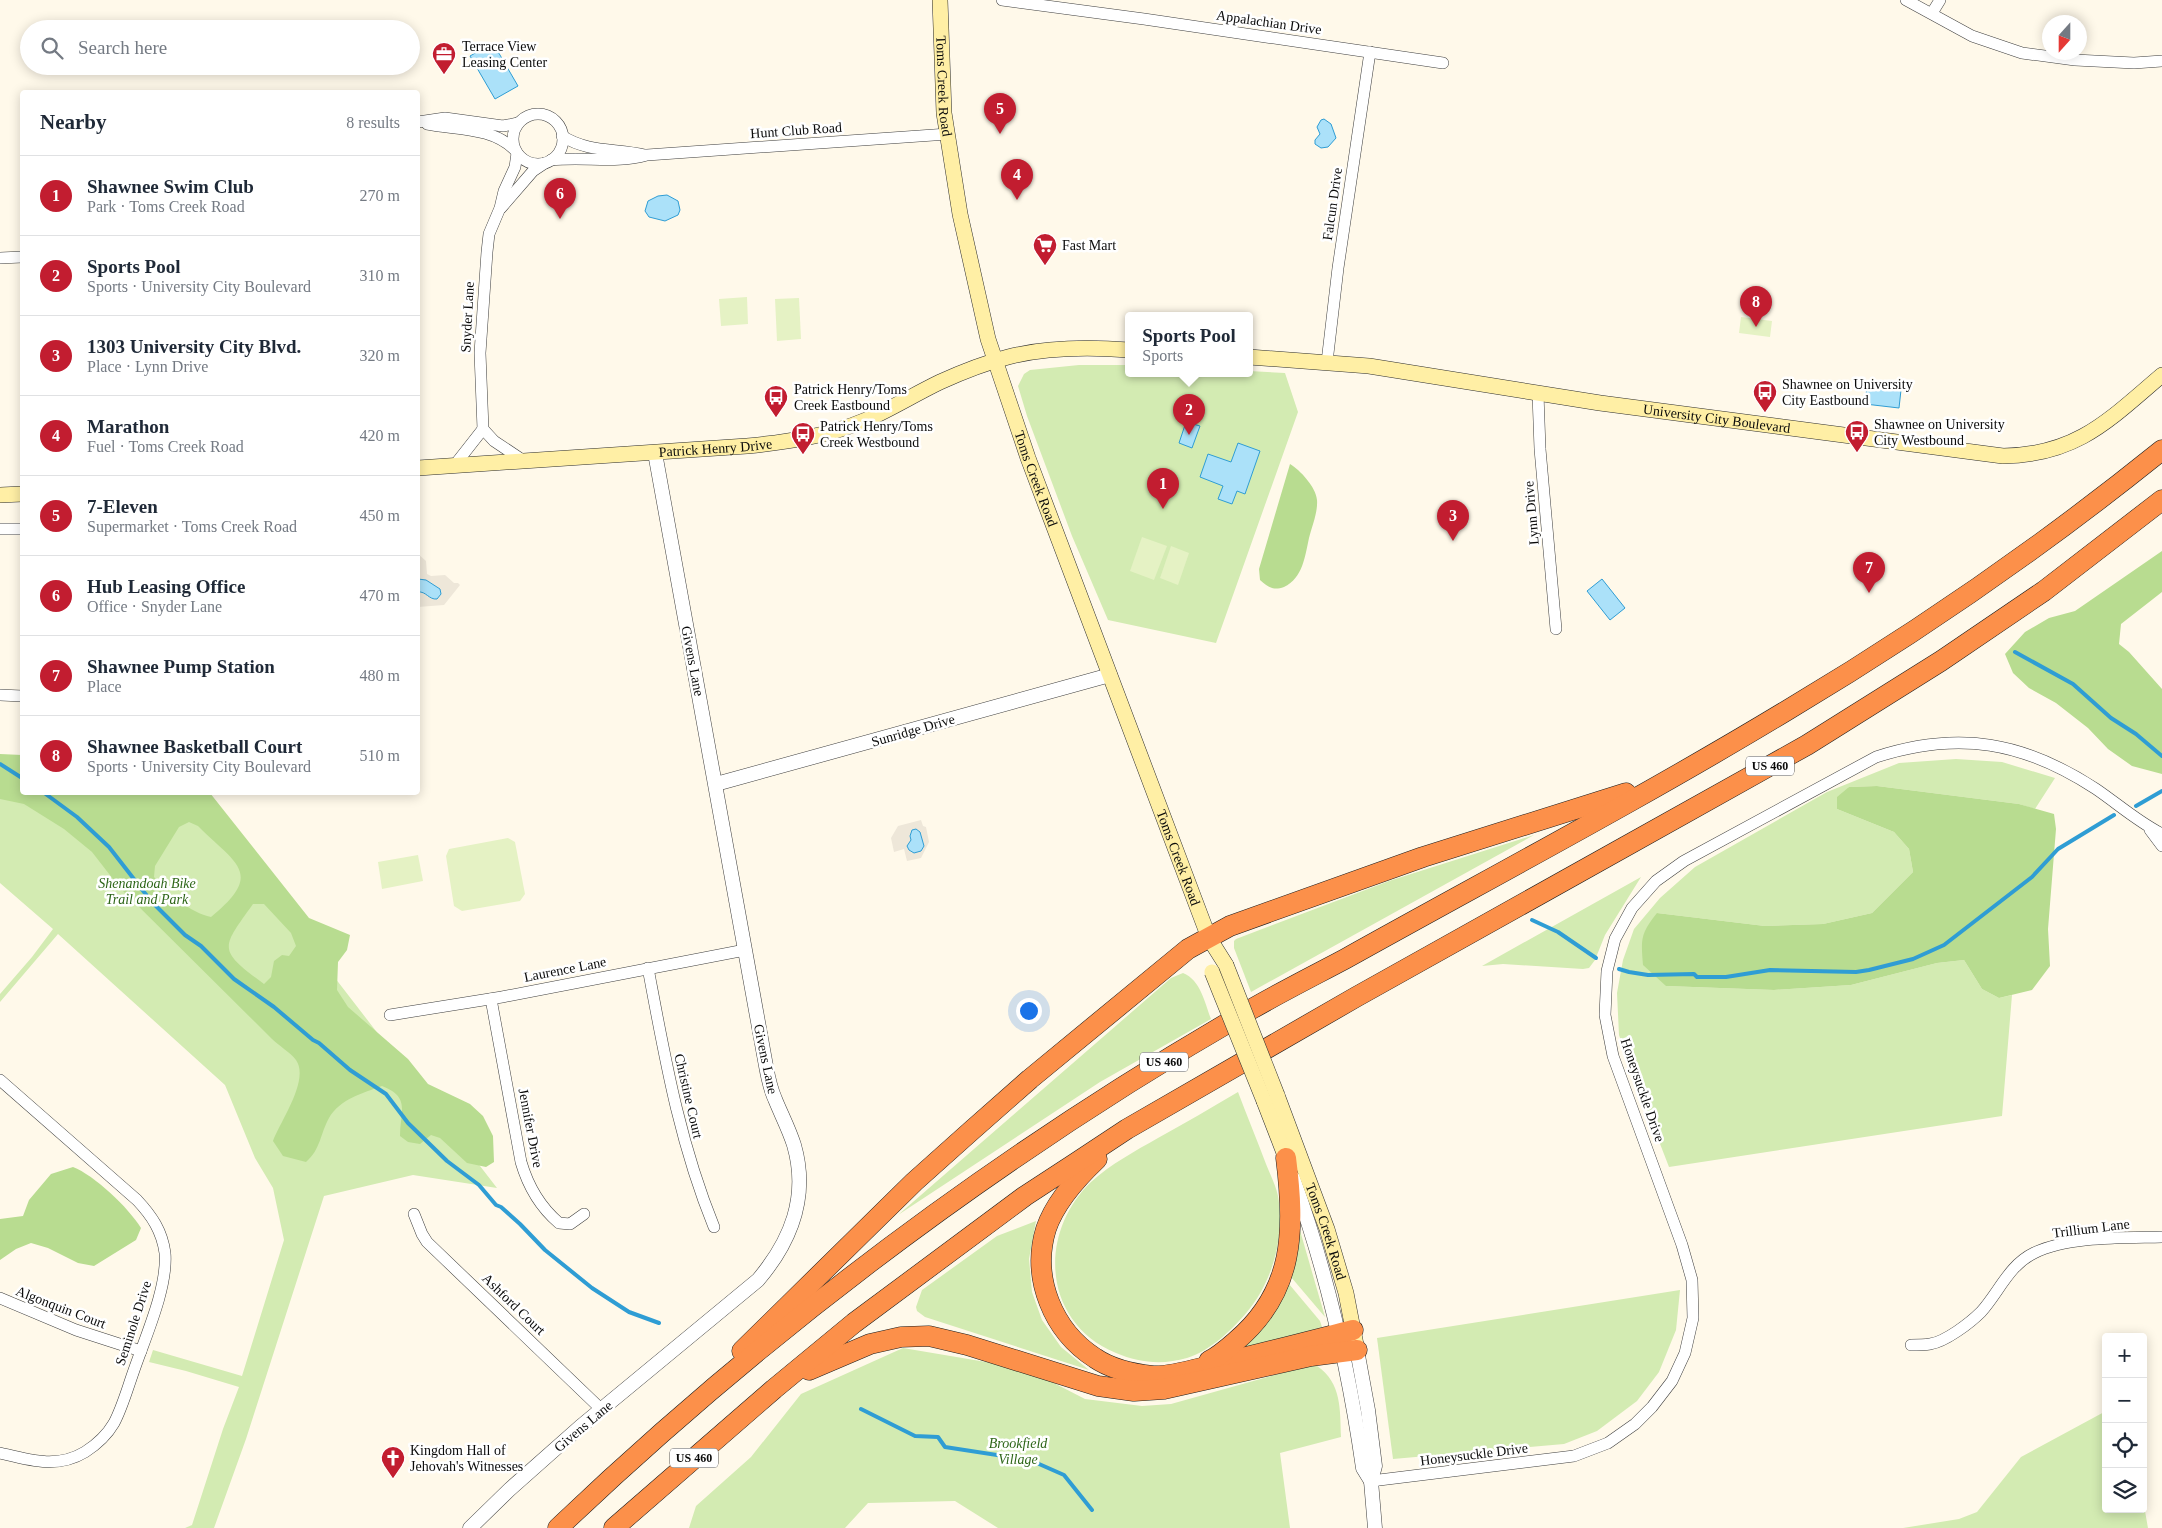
<!DOCTYPE html>
<meta charset="utf-8">
<style>
body{margin:0;font-family:"Times New Roman",serif;background:#f2f2f3;color:#1f2937}
.controls{position:absolute;right:15px;bottom:15px;display:grid;overflow:hidden;border-radius:5px;box-shadow:0 2px 12px #0003}
.controls button{width:45px;height:45px;display:grid;place-items:center;padding:0;border:0;border-bottom:1px solid #e0e1e3;background:#fff;color:#1f2937;font:25px sans-serif}
.compass{position:absolute;left:2042px;top:15px;width:45px;height:45px;border-radius:50%;background:#fff;box-shadow:0 2px 12px #0003;rotate:201deg}
.you{position:absolute;left:1028px;top:1010px;width:18px;height:18px;margin:-12px;border:4px solid #fff;border-radius:50%;background:#1a73e8;box-shadow:0 0 0 8px #1a73e833}
.badge{display:grid;place-items:center;width:32px;height:32px;border-radius:50%;background:#c21d30;color:#fff;font-size:16px;font-weight:700}
.pin{position:absolute;translate:-50% -41px;filter:drop-shadow(0 1px 2px #0008)}
.pin::after{content:'';position:absolute;top:26px;width:18px;height:15px;background:inherit;clip-path:polygon(0 0,100% 0,50% 100%)}
.popup{position:absolute;left:1125px;top:312px;width:128px;height:65px;box-sizing:border-box;display:grid;place-content:center;border-radius:5px;background:#fff;filter:drop-shadow(0 1px 4px #0005);font-size:16px;white-space:nowrap;color:#747a83}
.popup b{font-size:19px;color:#1f2937}
.popup::after{content:'';position:absolute;left:50%;top:100%;margin-left:-10px;border:10px solid transparent;border-top-color:#fff}
.list{margin:0;padding:0;list-style:none}
h2{display:flex;justify-content:space-between;align-items:center;height:65px;margin:0;padding:0 20px;font-size:21px}
h2 small{font-size:16px;font-weight:400;color:#747a83}
.list li{display:grid;grid-template-columns:32px 1fr auto;gap:15px;align-items:center;box-sizing:border-box;height:80px;padding:0 20px;border-top:1px solid #e0e1e3}
.list b{display:block;font-size:19px;white-space:nowrap}
.list p{margin:0;font-size:16px;white-space:nowrap;color:#747a83}
.list em{font-size:16px;font-style:normal;color:#747a83}
.icon{flex:none;width:28px;height:28px;fill:none;stroke:currentColor;stroke-width:2;stroke-linecap:round;stroke-linejoin:round}
.map{position:relative;flex:none;width:2162px;height:1528px;overflow:hidden}
.search{position:absolute;background:#fff;box-shadow:0 2px 12px #0003;left:20px;top:20px;width:400px;height:55px;display:flex;align-items:center;gap:12px;box-sizing:border-box;padding:0 18px;border-radius:28px;color:#747a83;font-size:19px}
.panel{position:absolute;background:#fff;box-shadow:0 2px 12px #0003;left:20px;top:90px;width:400px;height:705px;border-radius:5px}
.map>svg:first-child{display:block}
.green{fill:#d3ebb2}
.forest{fill:#b8dc90;fill-rule:evenodd}
.pitch{fill:#e5f2c4}
.plaza{fill:#eee7d9}
.water{fill:#abe1f9;stroke:#2f9dd4}
.lines{fill:none;stroke-linecap:round;stroke-linejoin:round}
.stream{stroke:#2f9dd4;stroke-width:4}
.minor-casing{stroke:#3e3e3e;stroke-width:12}
.tertiary-casing{stroke:#3e3e3e;stroke-width:15}
.secondary-casing{stroke:#2d2d2d;stroke-width:16}
.motorway-casing{stroke:#1c1c1c;stroke-width:21}
.minor{stroke:#fff;stroke-width:11}
.tertiary{stroke:#fff;stroke-width:14}
.secondary{stroke:#ffefa5;stroke-width:15}
.motorway{stroke:#fc904a;stroke-width:20}
.secondary-bridge-casing{stroke:#2d2d2d;stroke-width:16;stroke-linecap:butt}
.secondary-bridge{stroke:#ffefa5;stroke-width:15}
.labels{text-anchor:middle;stroke-width:5;stroke-linejoin:round;paint-order:stroke}
.shield{fill:#fff;stroke:#545454;stroke-width:1}
.shield-label{font-size:12px;font-weight:bold;fill:#0b0b0b}
.street-label{font-size:14px;fill:#0b0b0b;stroke:#fff}
.poi-label{font-size:14px;fill:#0b0b0b;stroke:#fff;text-anchor:start}
.park-label{font-size:14px;font-style:italic;fill:#2e6619;stroke:#fff}
</style>
<div class="map">
<svg width="2162" height="1528" viewBox="0 0 2162 1528">
<rect width="100%" height="100%" fill="#fff9ea"/>
<g class="green">
<polygon points="1079,365 1129,365 1129,374 1249,374 1249,371 1285,373 1298,412 1216,643 1108,620 1072,536 1027,416 1018,386 1024,374 1030,370"/>
<polygon points="1956,759 2002,762 2055,778 2035,809 2019,804 1877,786 1849,787 1837,809 1894,832 1909,849 1913,872 1872,913 1823,924 1765,926 1657,913 1666,986 1774,990 1851,985 1937,963 1964,960 1982,989 1999,998 2012,995 2002,1116 1669,1167 1631,1069 1619,1035 1617,993 1623,960 1634,929 1660,898 1695,867 1827,792 1899,763"/>
<polygon points="0,790 192,804 315,952 497,1188 413,1175 324,1196 246,1439 214,1528 185,1528 192,1525 223,1429 239,1387 186,1371 149,1362 153,1350 242,1376 284,1240 273,1188 255,1158 225,1085 58,934 0,1002 0,994 32,957 53,929 0,883"/>
<polygon points="1534,835 1251,992 1234,948 1234,941 1236,939 1389,881"/>
<polygon points="1641,877 1605,935 1595,960 1589,968 1583,969 1503,964 1482,966"/>
<path d="M1183 973C1201 980 1205 1004 1211 1019L1100 1082 898 1215 1171 978Z"/>
<path d="M1238 1092C1247 1116 1257 1140 1266 1164 1270 1174 1276 1186 1278 1196 1285 1236 1273 1281 1247 1312 1232 1330 1210 1351 1187 1358 1163 1365 1139 1363 1116 1353 1043 1323 1037 1234 1091 1182 1111 1164 1135 1151 1158 1138 1185 1123 1211 1108 1238 1092Z"/>
<polygon points="1036,1221 1029,1259 1032,1292 1042,1320 1061,1347 1089,1370 925,1317 917,1311 916,1307 922,1290 997,1236"/>
<polygon points="1299,1227 1325,1317 1291,1277 1297,1256"/>
<polygon points="1289,1284 1320,1321 1322,1327 1234,1354"/>
<polygon points="1680,1290 1676,1330 1659,1372 1637,1401 1597,1431 1564,1444 1393,1459 1377,1338"/>
<path d="M903 1348 992 1363 1050 1381 1085 1399 1142 1406 1171 1404 1307 1366H1317C1342 1383 1340 1410 1341 1437L1280 1453 1290 1528H998L955 1501 868 1503 845 1528H689L696 1506 751 1457 801 1394Z"/>
<polygon points="2106,1411 2106,1509 2143,1509 2143,1500 2148,1528 1903,1528 1959,1519 1977,1512 2021,1457"/>
</g>
<g class="forest">
<path d="M1290 464C1300 470 1316 487 1317 500 1318 512 1312 526 1309 538 1305 556 1303 578 1284 587 1273 591 1268 587 1260 580L1259 569Z"/>
<polygon points="2162,551 2162,592 2121,624 2119,644 2129,652 2162,689 2162,774 2132,766 2108,749 2088,728 2056,703 2029,688 2013,673 2005,654 2025,632 2049,618 2075,611"/>
<path d="M0 754 22 755V792L210 793 309 918 350 935 347 950 338 962 337 990 348 1007 408 1059 428 1084 470 1104 483 1116 493 1136 494 1162 486 1167 467 1163 440 1138 431 1135 420 1144 408 1142 400 1136C400 1112 411 1097 382 1086 363 1093 340 1099 329 1118 320 1134 321 1149 306 1162L283 1156 273 1141C280 1122 310 1080 296 1060 290 1052 279 1046 272 1039L120 888 92 852 64 829 24 804 0 799ZM189 822 198 826C236 864 265 873 211 917 191 913 167 893 154 877L155 866 179 827ZM253 904H264L291 933 296 946 289 956 282 955 274 961 271 977 264 984C217 949 221 949 253 904Z"/>
<path d="M1877 786 2019 804 2054 814 2056 829 2048 929 2050 966 2032 990 1999 998 1982 989 1964 960 1937 963 1851 985 1774 990 1666 986 1643 965C1641 940 1640 934 1657 913L1765 926 1823 924 1872 913 1913 872 1909 849 1894 832 1837 809V797L1849 787Z"/>
<path d="M73 1167C94 1175 129 1208 141 1228L136 1240 94 1266 78 1263 48 1248 31 1243 16 1249 0 1260V1219L23 1216 29 1200 51 1174Z"/>
</g>
<g class="pitch">
<polygon points="747,297 748,324 721,326 719,299"/>
<polygon points="799,298 801,339 777,341 775,299"/>
<polygon points="1741,317 1772,321 1770,337 1739,333"/>
<polygon points="1142,537 1167,546 1154,580 1130,571"/>
<polygon points="1171,546 1189,553 1178,585 1160,578"/>
<polygon points="508,838 515,842 525,894 520,901 462,911 454,906 446,856 449,849"/>
<polygon points="418,855 423,881 382,889 378,862"/>
</g>
<g class="plaza">
<polygon points="418,554 426,561 427,574 431,576 445,575 454,583 458,583 460,585 444,605 418,607 418,592 433,585 418,579"/>
<polygon points="921,820 923,826 926,827 929,842 921,858 907,861 904,849 894,852 891,838 898,826"/>
</g>
<g class="water">
<polygon points="493,43 518,86 495,99 470,56"/>
<polygon points="1324,119 1331,124 1336,138 1328,147 1321,148 1315,144 1315,140 1320,134 1317,127 1321,120"/>
<polygon points="667,195 678,201 680,210 678,215 665,221 649,217 645,211 648,201 658,196"/>
<polygon points="1867,386 1901,390 1899,408 1865,404"/>
<polygon points="1186,422 1200,426 1192,448 1179,443"/>
<polygon points="1238,443 1260,451 1245,494 1237,491 1232,504 1218,499 1223,486 1200,477 1208,454 1231,462"/>
<path d="M418 579 426 580 440 589 441 594 437 599C429 600 426 591 418 592Z"/>
<polygon points="1602,579 1625,608 1610,620 1587,591"/>
<polygon points="916,829 920,832 924,846 921,851 914,853 909,850 907,846 911,840 910,836 912,830"/>
</g>
<g class="lines">
<g class="stream">
<polyline points="2015,652 2073,684 2111,718 2136,734 2162,756"/>
<polyline points="0,764 22,778"/>
<polyline points="43,792 77,817 109,847 151,901 185,935 201,946 234,979 274,1007 313,1040 319,1043 350,1070 386,1094 408,1123 447,1161 479,1185 496,1205 501,1207 520,1224 545,1250 592,1288 629,1312 659,1323"/>
<polyline points="2136,806 2162,791"/>
<polyline points="1532,920 1558,932 1596,958"/>
<polyline points="1619,969 1629,972 1648,975 1694,974 1697,977 1726,977 1770,970 1856,972 1869,970 1913,959 1944,945 2032,877 2058,849 2114,815"/>
<polyline points="861,1409 915,1436 938,1437 945,1447 1030,1460 1064,1475 1092,1510"/>
</g>
<g class="minor-casing">
<g id="minor">
<polyline points="1002,0 1144,19 1443,63"/>
<polyline points="1906,0 1972,36 2022,53 2075,60 2134,63 2162,61"/>
<polyline points="1932,13 1940,0"/>
<circle cx="538" cy="139" r="25"/>
<polyline points="418,122 445,118 503,126 518,123"/>
<path d="M427 124C458 130 492 127 515 150"/>
<path d="M562 136C589 153 616 148 645 155"/>
<polyline points="517,153 515,167 504,191 500,208 489,234 487,252 480,353 483,429 494,441 524,461"/>
<path d="M551 160C584 156 615 164 647 155L948 134"/>
<polyline points="501,208 533,171 545,163"/>
<polyline points="0,258 22,257"/>
<polyline points="1327,362 1338,268 1370,52"/>
<polyline points="1538,394 1540,449 1556,629"/>
<polyline points="454,466 483,429"/>
<polyline points="0,529 22,529"/>
<polyline points="0,695 22,696"/>
<polyline points="2150,830 2162,846"/>
<path d="M648 968C665 1058 679 1141 714 1227"/>
<path d="M491 999 521 1162C528 1186 539 1206 559 1223L570 1224 584 1214"/>
<polyline points="390,1015 502,997 745,950"/>
<path d="M0 1080 137 1200C152 1216 162 1231 165 1253 168 1288 144 1340 133 1373 127 1390 122 1408 114 1423 107 1435 96 1445 85 1452 57 1469 29 1460 0 1453"/>
<polyline points="414,1214 422,1234 427,1242 602,1410"/>
<polyline points="0,1298 76,1330 141,1351"/>
<path d="M1911 1345C1917 1345 1924 1345 1930 1344 1945 1342 1970 1323 1981 1312 1999 1292 2009 1265 2034 1253 2069 1236 2123 1238 2162 1237"/>
<path d="M1371 1481 1574 1456 1608 1443 1635 1424 1652 1407 1672 1381 1685 1353 1693 1318 1692 1280 1682 1245 1613 1056 1605 1015 1607 971 1615 939 1632 908 1656 881 1684 861 1876 757C1959 730 2024 742 2096 789 2118 804 2138 822 2162 834"/>
</g>
</g>
<g class="tertiary-casing">
<g id="tertiary">
<polyline points="716,784 1110,675"/>
<path d="M1293 1178C1327 1272 1349 1370 1363 1468L1371 1481"/>
<polyline points="1357,1350 1368,1410 1375,1466 1371,1481 1375,1528"/>
<path d="M470 1528 509 1490 580 1427 758 1280C791 1241 809 1197 794 1145 789 1129 781 1114 775 1099 770 1088 768 1077 766 1066L655 453"/>
</g>
</g>
<g class="secondary-casing">
<g id="secondary">
<path id="s1" d="M940 0 944 113 960 214 988 339 1028 458 1209 938 1226 965"/>
<path id="s2" d="M1249 357 1369 366 1600 403 2003 456C2077 455 2109 420 2162 375"/>
<path id="s3" d="M418 468 747 446C788 442 828 436 866 420 891 409 915 394 940 382 962 372 985 363 1008 357 1047 347 1089 347 1129 350"/>
<polyline points="0,495 22,494"/>
<path id="s4" d="M1277 1095 1327 1229 1346 1293 1357 1350"/>
<polyline points="1264,1101 1286,1158"/>
</g>
</g>
<g class="motorway-casing">
<g id="motorway">
<path d="M1097 1159C1077 1178 1055 1202 1046 1229 1031 1278 1053 1331 1095 1358 1111 1369 1134 1374 1153 1376 1170 1377 1196 1369 1213 1365 1260 1354 1306 1342 1353 1330"/>
<polyline points="742,1351 914,1182 971,1131 1030,1079 1188,949 1230,926 1423,857 1626,793"/>
<path d="M1209 1361C1219 1356 1228 1348 1236 1341 1295 1291 1295 1229 1286 1158"/>
<polyline points="809,1370 870,1344 901,1337 929,1336 967,1345 1098,1386 1134,1391 1164,1389 1311,1356 1357,1350"/>
<path d="M558 1528C767 1329 1000 1154 1250 1010 1281 992 1313 976 1345 959 1492 877 1642 798 1786 711 1917 633 2043 546 2162 450"/>
<polyline points="614,1528 774,1389 854,1323 1025,1196 1074,1164 1127,1129 1356,997 1807,745 1941,661 2044,591 2162,500"/>
</g>
</g>
<use href="#minor" class="minor"/>
<use href="#tertiary" class="tertiary"/>
<use href="#secondary" class="secondary"/>
<use href="#motorway" class="motorway"/>
<g class="secondary-bridge-casing">
<g id="secondary-bridge">
<polyline points="1226,965 1277,1095"/>
<polyline points="1212,972 1264,1101"/>
</g>
</g>
<use href="#secondary-bridge" class="secondary-bridge"/>
</g>
<defs>
<g id="office-pin" transform="scale(1.25)"><path d="M0 17L-7.5 6A9.5 9.5 0 1 1 7.5 6Z" fill="#c21d30" stroke="#fff"/><path d="M-6-3h4V-5.5h4V-3h4V5H-6ZM-1-4.5V-3h2v-1.5ZM-6 0V1H6V0Z" fill="#fff"/></g>
<g id="supermarket-pin" transform="scale(1.25)"><path d="M0 17L-7.5 6A9.5 9.5 0 1 1 7.5 6Z" fill="#c21d30" stroke="#fff"/><path d="M-6-5.5h2.5l.6 2H6L4.5 2H-2.5L-4.4-4H-6ZM-1.5 3.2a1.3 1.3 0 1 0 .1 0ZM3 3.2a1.3 1.3 0 1 0 .1 0Z" fill="#fff"/></g>
<g id="bus-pin" transform="scale(1.25)"><path d="M0 17L-7.5 6A9.5 9.5 0 1 1 7.5 6Z" fill="#c21d30" stroke="#fff"/><path d="M-5-6H5V4H4V6H2V4H-2V6H-4V4H-5ZM-3.5-4V0h7V-4ZM-3.5 1.2v1.5H-2V1.2ZM2 1.2v1.5H3.5V1.2Z" fill="#fff"/></g>
<g id="church-pin" transform="scale(1.25)"><path d="M0 17L-7.5 6A9.5 9.5 0 1 1 7.5 6Z" fill="#c21d30" stroke="#fff"/><path d="M-1.2-6h2.4v3.5h3.3v2.4h-3.3V6h-2.4V-.1h-3.3v-2.4h3.3Z" fill="#fff"/></g>
</defs>
<g fill-rule="evenodd">
<use href="#office-pin" x="444" y="54"/>
<use href="#supermarket-pin" x="1045" y="245"/>
<use href="#bus-pin" x="1765" y="392"/>
<use href="#bus-pin" x="776" y="397"/>
<use href="#bus-pin" x="1857" y="432"/>
<use href="#bus-pin" x="803" y="434"/>
<use href="#church-pin" x="393" y="1458"/>
</g>
<g class="labels">
<g class="shield">
<rect x="1746" y="756.5" width="48" height="19" rx="4"/>
<rect x="1140" y="1052.5" width="48" height="19" rx="4"/>
<rect x="670" y="1448.5" width="48" height="19" rx="4"/>
</g>
<g class="shield-label">
<text x="1770" y="770">US 460</text>
<text x="1164" y="1066">US 460</text>
<text x="694" y="1462">US 460</text>
</g>
<g class="street-label">
<text transform="translate(1269 22) rotate(8)" y="5">Appalachian Drive</text>
<text dy="5" stroke="none"><textPath href="#s1" startOffset="86">Toms Creek Road</textPath></text>
<text transform="translate(796 130) rotate(-4)" y="5">Hunt Club Road</text>
<text transform="translate(1332 204) rotate(-82)" y="5">Falcun Drive</text>
<text transform="translate(467 317) rotate(-87)" y="5">Snyder Lane</text>
<text dy="5" stroke="none"><textPath href="#s2" startOffset="472">University City Boulevard</textPath></text>
<text dy="5" stroke="none"><textPath href="#s3" startOffset="298">Patrick Henry Drive</textPath></text>
<text dy="5" stroke="none"><textPath href="#s1" startOffset="491">Toms Creek Road</textPath></text>
<text transform="translate(1531 513) rotate(-95)" y="5">Lynn Drive</text>
<text transform="translate(693 661) rotate(79)" y="5">Givens Lane</text>
<text transform="translate(913 730) rotate(-16)" y="5">Sunridge Drive</text>
<text dy="5" stroke="none"><textPath href="#s1" startOffset="896">Toms Creek Road</textPath></text>
<text transform="translate(565 969) rotate(-11)" y="5">Laurence Lane</text>
<text transform="translate(766 1059) rotate(78)" y="5">Givens Lane</text>
<text transform="translate(1643 1090) rotate(71)" y="5">Honeysuckle Drive</text>
<text transform="translate(689 1096) rotate(77)" y="5">Christine Court</text>
<text transform="translate(531 1128) rotate(79)" y="5">Jennifer Drive</text>
<text transform="translate(2091 1228) rotate(-7)" y="5">Trillium Lane</text>
<text dy="5" stroke="none"><textPath href="#s4" startOffset="145">Toms Creek Road</textPath></text>
<text transform="translate(514 1304) rotate(44)" y="5">Ashford Court</text>
<text transform="translate(61 1307) rotate(21)" y="5">Algonquin Court</text>
<text transform="translate(133 1323) rotate(-72)" y="5">Seminole Drive</text>
<text transform="translate(583 1426) rotate(-40)" y="5">Givens Lane</text>
<text transform="translate(1474 1454) rotate(-7)" y="5">Honeysuckle Drive</text>
</g>
<g class="poi-label">
<text x="462" y="51">Terrace View<tspan x="462" dy="16">Leasing Center</tspan></text>
<text x="1062" y="250">Fast Mart</text>
<text x="1782" y="389">Shawnee on University<tspan x="1782" dy="16">City Eastbound</tspan></text>
<text x="794" y="394">Patrick Henry/Toms<tspan x="794" dy="16">Creek Eastbound</tspan></text>
<text x="1874" y="429">Shawnee on University<tspan x="1874" dy="16">City Westbound</tspan></text>
<text x="820" y="431">Patrick Henry/Toms<tspan x="820" dy="16">Creek Westbound</tspan></text>
<text x="410" y="1455">Kingdom Hall of<tspan x="410" dy="16">Jehovah's Witnesses</tspan></text>
</g>
<g class="park-label">
<text x="147" y="888">Shenandoah Bike<tspan x="147" dy="16">Trail and Park</tspan></text>
<text x="1018" y="1448">Brookfield<tspan x="1018" dy="16">Village</tspan></text>
</g>
</g>
</svg>
<div class="controls">
<button>+</button>
<button>−</button>
<button><svg class="icon" aria-label="locate" viewBox="0 0 24 24"><circle cx="12" cy="12" r="6"/><path d="M12 2v4M12 18v4M2 12h4M18 12h4"/></svg></button>
<button><svg class="icon" aria-label="layers" viewBox="0 0 24 24"><path d="M12 4l9 5-9 5-9-5zM3 14l9 5 9-5"/></svg></button>
</div>
<svg class="compass" viewBox="-18 -18 36 36"><path d="M0-13l5 13h-10z" fill="#e53935"/><path d="M0 13l5-13h-10z" fill="#747a83"/></svg>
<div class="you"></div>
<div class="pin badge" style="left:1163px;top:509px">1</div>
<div class="pin badge" style="left:1189px;top:435px">2</div>
<div class="popup"><b>Sports Pool</b>Sports</div>
<div class="pin badge" style="left:1453px;top:541px">3</div>
<div class="pin badge" style="left:1017px;top:200px">4</div>
<div class="pin badge" style="left:1000px;top:134px">5</div>
<div class="pin badge" style="left:560px;top:219px">6</div>
<div class="pin badge" style="left:1869px;top:593px">7</div>
<div class="pin badge" style="left:1756px;top:327px">8</div>
<div class="search"><svg class="icon" aria-label="search" viewBox="0 0 24 24"><circle cx="10" cy="10" r="6"/><path d="M15 15l6 6"/></svg>Search here</div>
<section class="panel">
<h2>Nearby<small>8 results</small></h2>
<ul class="list">
<li><span class="badge">1</span><div><b>Shawnee Swim Club</b><p>Park · Toms Creek Road</p></div><em>270 m</em></li>
<li><span class="badge">2</span><div><b>Sports Pool</b><p>Sports · University City Boulevard</p></div><em>310 m</em></li>
<li><span class="badge">3</span><div><b>1303 University City Blvd.</b><p>Place · Lynn Drive</p></div><em>320 m</em></li>
<li><span class="badge">4</span><div><b>Marathon</b><p>Fuel · Toms Creek Road</p></div><em>420 m</em></li>
<li><span class="badge">5</span><div><b>7-Eleven</b><p>Supermarket · Toms Creek Road</p></div><em>450 m</em></li>
<li><span class="badge">6</span><div><b>Hub Leasing Office</b><p>Office · Snyder Lane</p></div><em>470 m</em></li>
<li><span class="badge">7</span><div><b>Shawnee Pump Station</b><p>Place</p></div><em>480 m</em></li>
<li><span class="badge">8</span><div><b>Shawnee Basketball Court</b><p>Sports · University City Boulevard</p></div><em>510 m</em></li>
</ul>
</section>
</div>
